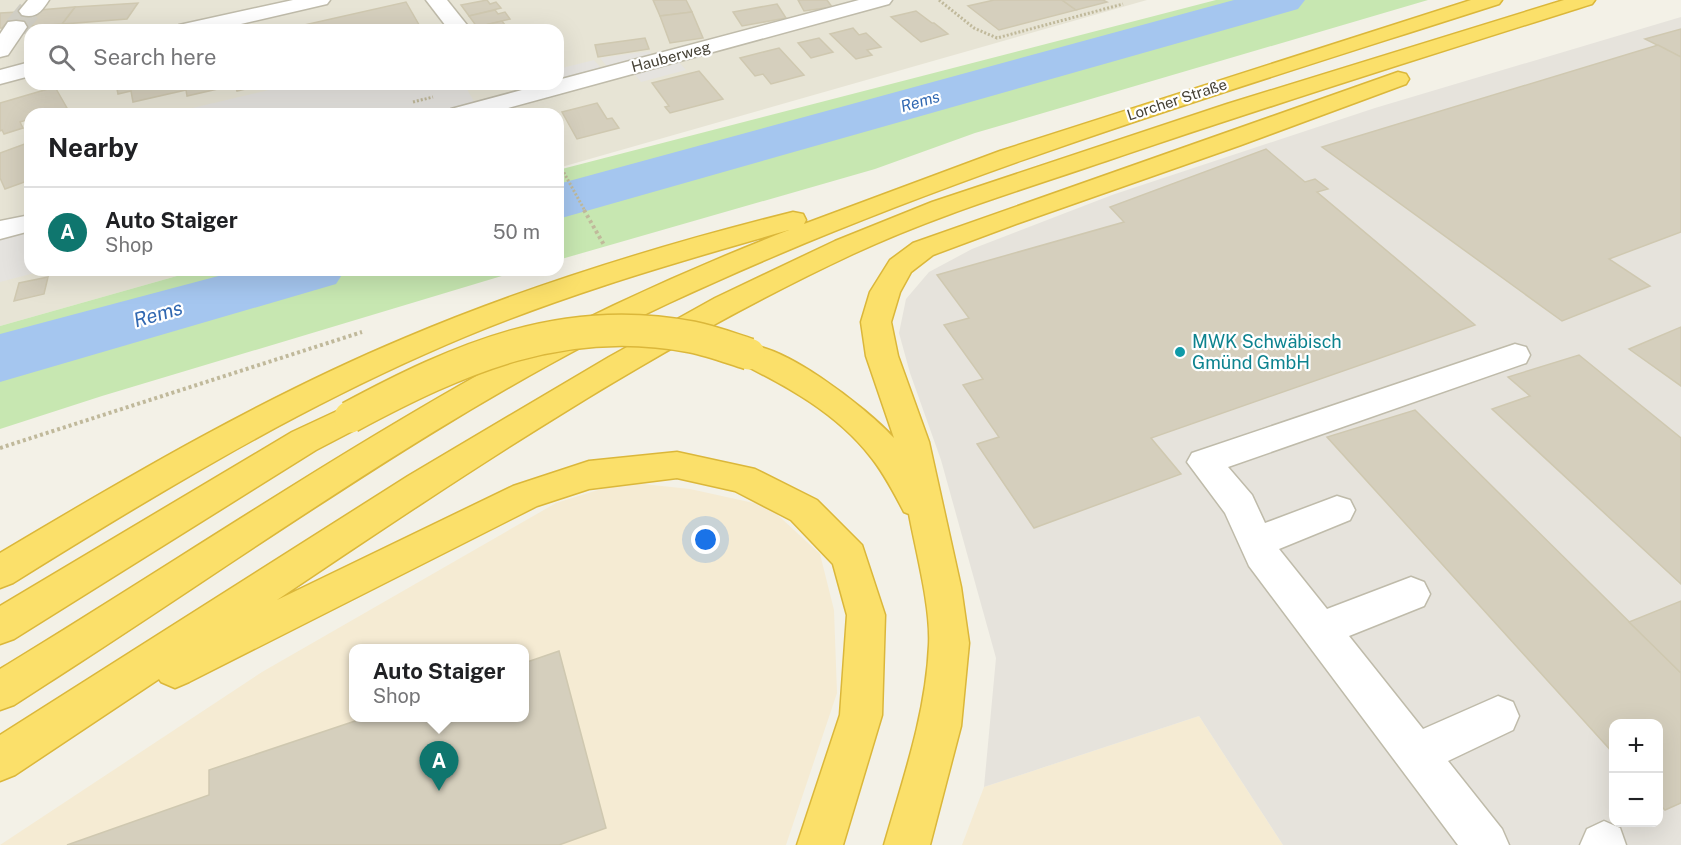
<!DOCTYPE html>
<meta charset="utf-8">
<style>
body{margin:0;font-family:"Public Sans",sans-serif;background:#f6f6f6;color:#202124}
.controls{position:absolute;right:18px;bottom:18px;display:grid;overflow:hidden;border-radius:12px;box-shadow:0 6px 24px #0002}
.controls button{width:54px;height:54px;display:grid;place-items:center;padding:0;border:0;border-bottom:2px solid #e0e0e0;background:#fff;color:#202124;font:30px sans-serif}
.you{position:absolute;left:706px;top:540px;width:21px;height:21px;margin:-15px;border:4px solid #fff;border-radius:50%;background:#1a73e8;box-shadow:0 0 0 9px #1a73e833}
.badge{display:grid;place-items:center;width:39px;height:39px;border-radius:50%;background:#0f766e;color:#fff;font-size:20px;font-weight:700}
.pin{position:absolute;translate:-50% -50px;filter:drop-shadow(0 2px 3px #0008)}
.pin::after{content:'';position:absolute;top:32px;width:21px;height:18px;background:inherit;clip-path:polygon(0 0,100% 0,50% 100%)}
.popup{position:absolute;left:349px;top:644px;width:180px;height:78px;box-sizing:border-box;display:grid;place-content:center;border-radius:12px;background:#fff;filter:drop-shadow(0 2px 4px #0005);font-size:20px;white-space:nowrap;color:#757577}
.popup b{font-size:22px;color:#202124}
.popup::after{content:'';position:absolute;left:50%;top:100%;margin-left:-12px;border:12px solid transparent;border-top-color:#fff}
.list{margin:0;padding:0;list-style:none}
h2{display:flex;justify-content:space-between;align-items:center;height:78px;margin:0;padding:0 24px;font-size:26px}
h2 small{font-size:20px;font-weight:400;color:#757577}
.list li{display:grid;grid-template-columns:39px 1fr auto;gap:18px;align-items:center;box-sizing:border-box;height:90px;padding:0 24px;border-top:2px solid #e0e0e0}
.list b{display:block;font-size:22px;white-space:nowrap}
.list p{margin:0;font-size:20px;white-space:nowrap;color:#757577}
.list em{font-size:20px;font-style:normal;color:#757577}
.icon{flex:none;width:33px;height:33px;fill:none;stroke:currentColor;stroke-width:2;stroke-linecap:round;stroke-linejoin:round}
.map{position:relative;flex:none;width:1681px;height:845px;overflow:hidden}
.search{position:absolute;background:#fff;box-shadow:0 6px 24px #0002;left:24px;top:24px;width:540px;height:66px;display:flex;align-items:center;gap:15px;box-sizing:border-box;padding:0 21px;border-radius:18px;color:#757577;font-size:22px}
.panel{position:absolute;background:#fff;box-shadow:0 6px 24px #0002;left:24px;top:108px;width:540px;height:168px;border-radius:18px}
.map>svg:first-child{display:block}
.residential{fill:#e7e4d5;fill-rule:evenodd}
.commercial{fill:#f5ebd3;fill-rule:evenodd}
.industrial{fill:#e6e3dc;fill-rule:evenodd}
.green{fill:#c7e7b1}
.parking{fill:#e5e3df}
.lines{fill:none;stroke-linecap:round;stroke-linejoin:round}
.river{fill:#a5c6ef;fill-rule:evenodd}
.building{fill:#d5cfbd;stroke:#cfc8b0;stroke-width:1.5}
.minor-tunnel{stroke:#d0cec4;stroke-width:23;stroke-dasharray:23 12;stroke-linecap:butt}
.minor-casing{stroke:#bfbbaa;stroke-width:3}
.highway-casing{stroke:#dbb73a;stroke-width:3}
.path-far1{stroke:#c0b99b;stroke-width:3;stroke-dasharray:2 2;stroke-linecap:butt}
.path{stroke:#c0b99b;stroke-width:4;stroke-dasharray:3 3;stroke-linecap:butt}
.minor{fill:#fff;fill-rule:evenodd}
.highway{fill:#fbe06a;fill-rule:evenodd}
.highway-bridge-casing{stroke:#dbb73a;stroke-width:34;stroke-linecap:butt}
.highway-bridge{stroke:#fbe06a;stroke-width:31}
.culture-dot{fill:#0f9aa8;stroke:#fff;stroke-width:2}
.labels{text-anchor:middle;stroke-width:4.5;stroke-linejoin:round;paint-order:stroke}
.far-street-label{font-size:15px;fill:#464236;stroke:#fff}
.far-water-label{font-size:16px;font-style:italic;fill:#3168b1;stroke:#fff}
.culture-label{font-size:18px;fill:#0d838f;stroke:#fff;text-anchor:start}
.water-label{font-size:20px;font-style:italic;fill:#3168b1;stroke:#fff}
</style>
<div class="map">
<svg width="1681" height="845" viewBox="0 0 1681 845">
<rect width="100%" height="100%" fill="#f3f1e7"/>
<path class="residential" d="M0 0H1147L558 168V114H30V270H198L0 326ZM30 30H558V84H30Z"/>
<g class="commercial">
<path d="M624 482 690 489 768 506 820 554 834 610 837 693 786 845H0L262 672 556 503ZM354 648H524V718H354Z"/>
<polygon points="1199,716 1283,845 962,845 984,787"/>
</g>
<path class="industrial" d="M1681 17V845H1283L1199 716 984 787 996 658 941 460 910 373 899 333 906 299 929 272 972 249 1112 195 1375 108ZM1614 724H1658V822H1614Z"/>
<g class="green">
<polygon points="1216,0 1428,0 975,133 875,169 558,260 558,170"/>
<polygon points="198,270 522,270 102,396 0,429 0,326"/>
</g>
<g class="parking">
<polygon points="650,51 652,57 609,69 600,58"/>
<polygon points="676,59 686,70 641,82 632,71"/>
<polygon points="594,60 603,70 558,83 558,69"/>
<polygon points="294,84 464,84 476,105 440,114 167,114"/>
<polygon points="30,228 30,270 46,270 0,282 0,236"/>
</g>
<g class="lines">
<g class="river">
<polygon points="1234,0 1305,0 1298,9 558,219 558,184"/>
<polygon points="241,270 345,270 336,284 0,382 0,334"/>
</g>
</g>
<g class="building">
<polygon points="487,0 490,4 496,2 501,8 469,16 461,5"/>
<polygon points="653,0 686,0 692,12 660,16"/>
<polygon points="798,0 827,0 832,7 804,11"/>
<polygon points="994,0 1062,0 1076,10 999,30 968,6"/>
<polygon points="1062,0 1103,0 1107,2 1076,10"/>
<polygon points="406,2 422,30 282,30"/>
<polygon points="138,3 127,19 62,24 75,7"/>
<polygon points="777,4 786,18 742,26 733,12"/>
<polygon points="75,7 62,24 2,28 16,12"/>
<polygon points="495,10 498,14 505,12 510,19 477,27 469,16"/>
<polygon points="916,11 932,23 934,23 948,34 921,42 891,17"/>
<polygon points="16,12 2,28 0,28 0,13"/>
<polygon points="692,12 703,38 670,43 660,16"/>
<polygon points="502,21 505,25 487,30 483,30 481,26"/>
<polygon points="853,28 859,35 866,33 881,47 867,50 872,55 856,59 830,34"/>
<polygon points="1681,29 1681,57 1645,39"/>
<polygon points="645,38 649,49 598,57 595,45"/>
<polygon points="819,38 833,52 811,58 798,43"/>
<polygon points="1658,45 1681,57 1681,232 1609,259 1650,286 1562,321 1322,147"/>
<polygon points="779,48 804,75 771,84 763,74 755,76 740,58"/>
<polygon points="699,71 723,99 670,113 665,107 669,106 652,83"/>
<polygon points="116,84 267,84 237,91 235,85 187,96 186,90 133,102 131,91 118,94"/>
<polygon points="540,84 516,91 512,86 518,84"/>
<polygon points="55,87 67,108 56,111 58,114 30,114 30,119 20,122 23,128 4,134 2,130 0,131 0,103"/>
<polygon points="597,103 607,119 612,118 619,128 577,139 562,112"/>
<polygon points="30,142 30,180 5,189 0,178 0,153"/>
<polygon points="1266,149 1305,182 1315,179 1328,189 1317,192 1475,325 1151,438 1181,474 1034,528 977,444 999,437 963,385 983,379 944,325 969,318 937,275 1124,222 1110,207"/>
<polygon points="48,277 44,294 14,301 19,283"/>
<polygon points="1681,327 1681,386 1629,349"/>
<polygon points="1579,355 1681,438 1681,584 1492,409 1530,396 1508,377"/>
<polygon points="1415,410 1681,673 1681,803 1665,810 1658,803 1658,724 1614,724 1614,754 1327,437"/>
<polygon points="1681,601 1681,673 1629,622"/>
<polygon points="559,651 606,828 559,845 67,845 209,795 209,770 364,718 524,718 524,663"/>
</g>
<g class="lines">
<polyline class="minor-tunnel" points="16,27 29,11"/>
<g class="minor-casing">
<g id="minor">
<path d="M28 0H49C42 11 36 19 22 15L19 11Z"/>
<polygon points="293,0 330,0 327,4 215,30 176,30 179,25"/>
<polygon points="426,0 447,0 471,30 449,30"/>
<polygon points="859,0 892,0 889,4 486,114 447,114 451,109 544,84 558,84 558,80"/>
<polygon points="16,21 24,22 27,27 8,55 0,57 0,34 8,22"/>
<polygon points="30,62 30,76 0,84 0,70"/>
<polygon points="30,215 30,231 0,239 0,221"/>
<polygon points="1515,344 1526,347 1530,355 1526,363 1228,467 1252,495 1265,523 1337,496 1350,500 1355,510 1350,520 1279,549 1327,609 1411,577 1424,582 1430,594 1424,606 1349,636 1423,729 1498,696 1513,702 1519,716 1513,730 1448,761 1502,829 1509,845 1458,845 1249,566 1225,513 1187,462 1192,453"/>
<polygon points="1604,821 1620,828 1626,845 1580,845 1587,829"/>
</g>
</g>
<g class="highway-casing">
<g id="highway">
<path d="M1471 0H1502L1499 4C1219 94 936 178 669 303 449 407 252 552 48 683L14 705 0 710V669C166 568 327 459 496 365 590 314 689 269 789 230 666 265 542 301 425 354 281 418 146 500 13 583L0 588V553C131 475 264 397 405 338 530 285 661 245 793 212L803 214 806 220 804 224 1000 151Z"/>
<path d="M1564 0H1595L1592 4C1430 55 1267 106 1106 161 1021 190 934 216 853 254 650 349 463 475 277 600L513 486 589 461 677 452 755 469 817 500 862 545 885 615 882 715 843 845H797L840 715 847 615 833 564 791 520 735 491 677 478 589 489 537 506 189 682 175 688 161 682 159 679 15 775 0 781V735L408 476 609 357 715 298 835 241 932 202 1227 104Z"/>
<path d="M1398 72 1406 74 1409 79 1406 84 1241 145 1016 224 933 255 911 272 900 292 891 322 898 356 929 442 961 587 969 643 961 726 930 845H884C903 779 926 714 929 645 931 607 916 552 909 514L904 512C894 493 884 473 870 456 836 413 787 386 738 362L734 354 738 346C775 335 869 410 894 438L866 356 861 322 870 292 890 260 913 243Z"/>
<polygon points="350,405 362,408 366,417 362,426 316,450 14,639 0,644 0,606 292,432"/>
</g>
</g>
<g class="path-far1">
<polyline points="939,0 974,28 997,38 1123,4"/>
<polyline points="413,102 433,97"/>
<polyline points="558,162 585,211"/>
</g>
<g class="path">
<polyline points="584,210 604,245"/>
<polyline points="0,448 362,332"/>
</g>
<use href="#minor" class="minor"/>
<use href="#highway" class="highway"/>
<g class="highway-bridge-casing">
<path id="highway-bridge" d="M350 417C460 358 564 312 692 337 712 341 730 348 749 354"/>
</g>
<use href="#highway-bridge" class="highway-bridge"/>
</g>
<circle class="culture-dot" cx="1180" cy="352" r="6"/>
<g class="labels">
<g class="far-street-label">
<text transform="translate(671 57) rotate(-15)" y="5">Hauberweg</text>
<text transform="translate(1177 100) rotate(-18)" y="5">Lorcher Straße</text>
</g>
<g class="far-water-label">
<text transform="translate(920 101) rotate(-16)" y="6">Rems</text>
</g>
<g class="culture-label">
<text x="1192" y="348">MWK Schwäbisch<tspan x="1192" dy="21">Gmünd GmbH</tspan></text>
</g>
<g class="water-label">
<text transform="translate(158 314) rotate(-16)" y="7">Rems</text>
</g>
</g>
</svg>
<div class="controls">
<button>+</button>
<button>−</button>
</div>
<div class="you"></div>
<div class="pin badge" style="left:439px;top:791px">A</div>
<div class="popup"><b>Auto Staiger</b>Shop</div>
<div class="search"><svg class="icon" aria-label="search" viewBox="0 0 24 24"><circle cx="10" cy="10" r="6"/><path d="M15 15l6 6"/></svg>Search here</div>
<section class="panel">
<h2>Nearby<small></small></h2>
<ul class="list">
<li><span class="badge">A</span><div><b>Auto Staiger</b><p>Shop</p></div><em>50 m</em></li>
</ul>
</section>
</div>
